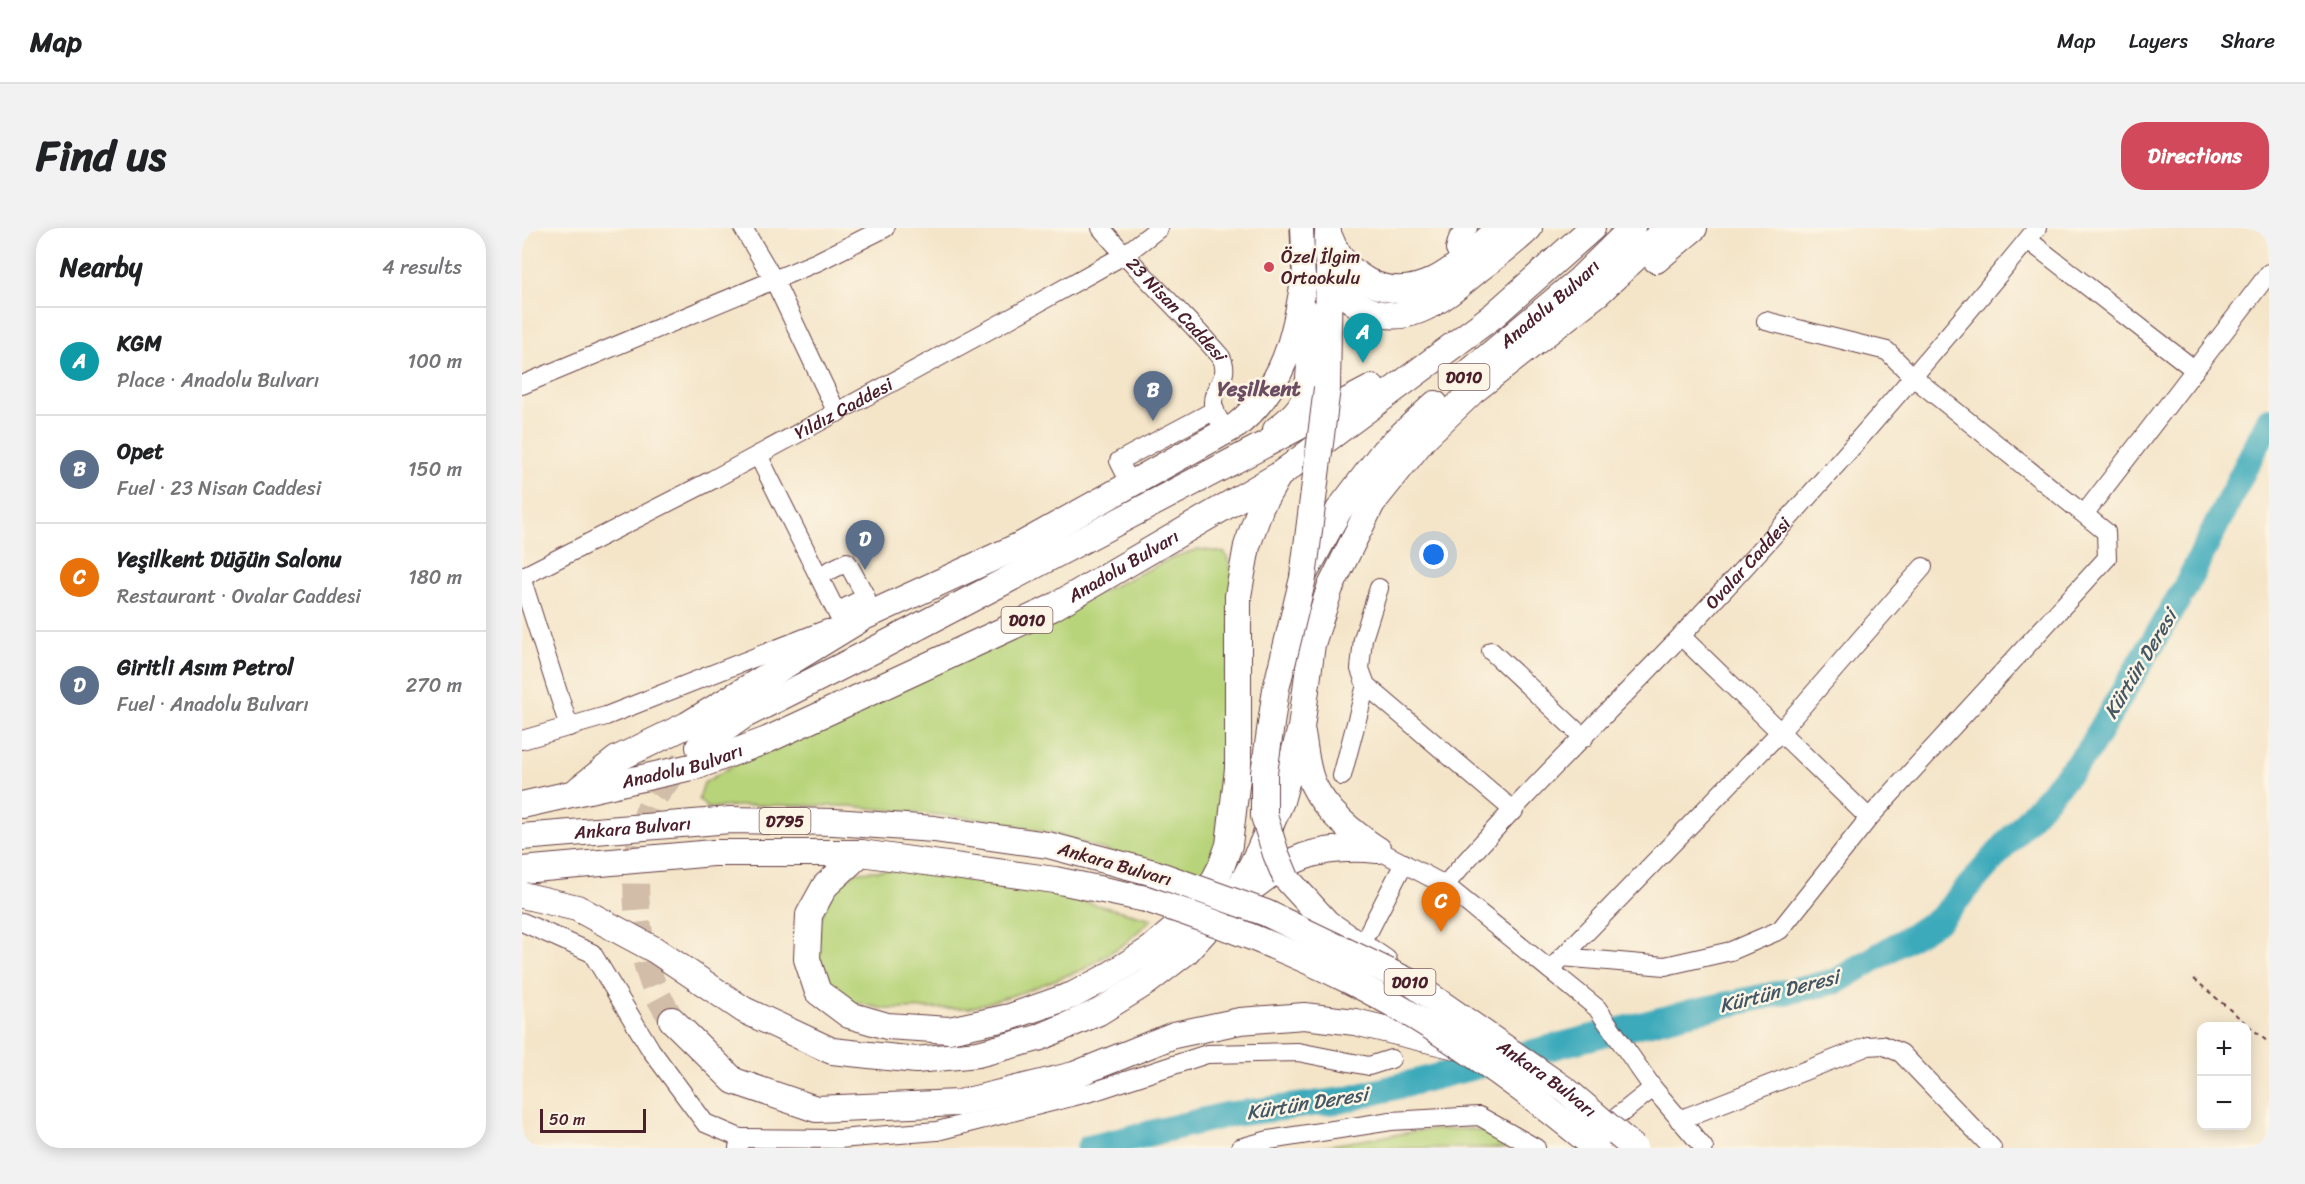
<!DOCTYPE html>
<meta charset="utf-8">
<style>
body{margin:0;font-family:Sriracha,sans-serif;background:#f2f2f2;color:#202124}
.controls{position:absolute;right:18px;bottom:18px;display:grid;overflow:hidden;border-radius:12px;box-shadow:0 3px 15px #0003}
.controls button{width:54px;height:54px;display:grid;place-items:center;padding:0;border:0;border-bottom:2px solid #e0e0e0;background:#fff;color:#202124;font:30px sans-serif}
.scale{position:absolute;left:18px;bottom:15px;width:106px;box-sizing:border-box;padding-left:6px;border:3px solid #4a1f2b;border-top:0;font-size:16px;line-height:21px;white-space:nowrap;color:#4a1f2b;-webkit-text-stroke:4px #fcf5e5;paint-order:stroke}
.you{position:absolute;left:912px;top:327px;width:21px;height:21px;margin:-15px;border:4px solid #fff;border-radius:50%;background:#1a73e8;box-shadow:0 0 0 9px #1a73e833}
.badge{display:grid;place-items:center;width:39px;height:39px;border-radius:50%;background:#d1495b;color:#fff;font-size:20px;font-weight:700}
.pin{position:absolute;translate:-50% -50px;filter:drop-shadow(0 2px 3px #0008)}
.pin::after{content:'';position:absolute;top:32px;width:21px;height:18px;background:inherit;clip-path:polygon(0 0,100% 0,50% 100%)}
.list{margin:0;padding:0;list-style:none}
h2{display:flex;justify-content:space-between;align-items:center;height:78px;margin:0;padding:0 24px;font-size:26px}
h2 small{font-size:20px;font-weight:400;color:#757577}
.list li{display:grid;grid-template-columns:39px 1fr auto;gap:18px;align-items:center;box-sizing:border-box;height:108px;padding:0 24px;border-top:2px solid #e0e0e0}
.list b{display:block;font-size:22px;white-space:nowrap}
.list p{margin:0;font-size:20px;white-space:nowrap;color:#757577}
.list em{font-size:20px;font-style:normal;color:#757577}
.map{position:relative;flex:none;width:1747px;height:920px;overflow:hidden;border-radius:24px}
header{display:flex;align-items:center;gap:36px;box-sizing:border-box;height:84px;padding:0 30px;background:#fff;border-bottom:2px solid #e0e0e0}
header strong{font-size:28px}
nav{display:flex;gap:33px;margin-inline-start:auto;font-size:21px}
.intro{display:flex;align-items:center;justify-content:space-between;box-sizing:border-box;height:144px;padding:0 36px}
h1{margin:0;font-size:42px}
.button{padding:15px 27px;border-radius:24px;background:#d1495b;color:#fff;font-size:21px;font-weight:700}
main{display:flex;gap:36px;padding:0 36px}
aside{flex:1;background:#fff;border-radius:24px;box-shadow:0 3px 15px #0003}
.map>svg:first-child{display:block}
.green{fill:#b8d47a;stroke:#817a52;stroke-width:1.5}
.lines{fill:none;stroke-linecap:round;stroke-linejoin:round}
.river{stroke:#3caabb;stroke-width:26}
.highway-tunnel{stroke:#d2bda9;stroke-width:26;stroke-dasharray:26 13;stroke-linecap:butt}
.minor-casing{stroke:#643d43;stroke-width:20}
.major-casing{stroke:#643d43;stroke-width:25}
.highway-casing{stroke:#643d43;stroke-width:28}
.path{stroke:#643d43;stroke-width:2;stroke-dasharray:4.5 4.5;stroke-linecap:butt}
.minor{stroke:#fff;stroke-width:18}
.major{stroke:#fff;stroke-width:22}
.highway{stroke:#fff;stroke-width:26}
.highway-bridge-casing{stroke:#643d43;stroke-width:28;stroke-linecap:butt}
.highway-bridge{stroke:#fff;stroke-width:26}
.poi-dot{fill:#d1495b;stroke:#fcf5e5;stroke-width:2}
.labels{text-anchor:middle;stroke-width:5;stroke-linejoin:round;paint-order:stroke}
.shield{fill:#fcf5e5;stroke:#7f5f63;stroke-width:1.5}
.shield-label{font-size:16px;font-weight:bold;fill:#4a1f2b}
.poi-label{font-size:18px;fill:#4a1f2b;stroke:#fcf5e5;text-anchor:start}
.street-label{font-size:18px;fill:#4a1f2b;stroke:#fcf5e5}
.water-label{font-size:20px;font-style:italic;fill:#445765;stroke:#fcf5e5}
.quarter-label{font-size:21px;font-weight:bold;fill:#6c4c63;stroke:#fcf5e5}
</style>
<header>
<strong>Map</strong>
<nav><a>Map</a><a>Layers</a><a>Share</a></nav>
</header>
<div class="intro"><h1>Find us</h1><a class="button">Directions</a></div>
<main>
<aside>
<h2>Nearby<small>4 results</small></h2>
<ul class="list">
<li><span class="badge" style="background:#0f9aa8">A</span><div><b>KGM</b><p>Place · Anadolu Bulvarı</p></div><em>100 m</em></li>
<li><span class="badge" style="background:#5c6f8a">B</span><div><b>Opet</b><p>Fuel · 23 Nisan Caddesi</p></div><em>150 m</em></li>
<li><span class="badge" style="background:#e8710a">C</span><div><b>Yeşilkent Düğün Salonu</b><p>Restaurant · Ovalar Caddesi</p></div><em>180 m</em></li>
<li><span class="badge" style="background:#5c6f8a">D</span><div><b>Giritli Asım Petrol</b><p>Fuel · Anadolu Bulvarı</p></div><em>270 m</em></li>
</ul>
</aside>
<div class="map">
<svg width="1747" height="920" viewBox="0 0 1747 920">
<rect width="100%" height="100%" fill="#fcf5e5"/>
<filter id="ink" filterUnits="userSpaceOnUse"><feTurbulence type="fractalNoise" baseFrequency=".0167" numOctaves="2"/><feDisplacementMap in="SourceGraphic" scale="12" xChannelSelector="R" yChannelSelector="G"/><feConvolveMatrix kernelMatrix="1 2 1 2 8 2 1 2 1" color-interpolation-filters="sRGB"/></filter>
<filter id="wash" filterUnits="userSpaceOnUse"><feTurbulence type="fractalNoise" baseFrequency=".008" numOctaves="4" result="noise"/><feDisplacementMap in="SourceGraphic" scale="24" xChannelSelector="R" yChannelSelector="G"/><feGaussianBlur stdDeviation="1.35" result="paint"/><feColorMatrix in="noise" values="0 0 0 0 0 0 0 0 0 0 0 0 0 0 0 0 0 1.4 0 .05"/><feComposite in="paint" operator="in"/></filter>
<g filter="url(#wash)">
<rect width="100%" height="100%" fill="#f4e5c9"/>
<g class="green">
<polygon points="676,321 703,325 711,344 702,612 676,652 530,605 459,591 328,578 233,577 185,580 177,571 182,555 210,538 653,329"/>
<polygon points="366,642 425,646 484,654 630,691 602,716 562,741 498,765 448,780 362,781 332,774 305,750 295,724 298,693 312,660 335,644"/>
<polygon points="949,901 968,905 991,920 791,920 902,902"/>
</g>
<g class="lines">
<polyline class="river" points="567,920 704,887 822,872 1169,784 1315,753 1418,691 1566,523 1664,358 1747,192"/>
</g>
</g>
<g filter="url(#ink)">
<g class="lines">
<path class="highway-tunnel" d="M150 792C144 781 137 771 132 759 113 712 107 636 125 586 132 565 147 550 162 534"/>
<g class="minor-casing">
<g id="minor">
<polyline points="221,0 252,52 315,185"/>
<path id="s1" d="M579 0C617 45 660 84 699 129 710 150 690 157 691 176 692 186 699 195 704 203"/>
<polyline points="1506,12 1673,142"/>
<polyline points="940,33 933,21 936,10 946,0"/>
<polyline points="0,157 295,34 363,0"/>
<polyline points="236,227 323,401"/>
<polyline points="609,257 597,233 693,182"/>
<polyline points="1563,285 1747,45"/>
<polyline points="297,348 325,334 344,369 315,384"/>
<path id="s2" d="M0 349 190 252 489 90 602 27 637 0"/>
<polyline points="0,352 47,499"/>
<polyline points="857,360 841,411 838,441 844,457 992,583"/>
<polyline points="1159,408 1347,590"/>
<polyline points="969,423 1062,510"/>
<polyline points="0,512 84,488 305,401"/>
<polyline points="820,548 844,457"/>
<polyline points="856,622 923,657 1075,780 1131,860 1182,920"/>
<path id="s3" d="M923 657C997 571 1079 492 1157 410 1281 278 1401 140 1515 0"/>
<polyline points="0,694 70,725 129,822 183,895 218,910 216,920"/>
<polyline points="847,703 882,635"/>
<polyline points="1040,729 1143,738 1209,723 1258,702 1347,590 1585,330 1584,304 1391,149 1365,123 1244,93"/>
<polyline points="1028,742 1258,504 1401,339"/>
<polyline points="1157,892 1346,818 1360,817 1379,825 1470,920"/>
<polyline points="1076,904 1131,860"/>
<polyline points="218,910 317,911 415,903 573,863 685,826 776,824 847,838 869,831"/>
<polyline points="718,920 747,912 869,893 957,888 1014,920"/>
</g>
</g>
<g class="major-casing">
<polyline id="major" points="780,0 782,53"/>
</g>
<g class="highway-casing">
<g id="highway">
<path d="M806 4C804 37 805 58 835 76 882 106 921 71 957 41 974 28 992 15 1007 0"/>
<path d="M807 8C814 27 827 43 845 53 898 81 941 33 978 0"/>
<polyline points="1134,32 1172,0"/>
<path id="s4" d="M944 147 1056 53 1110 0"/>
<polyline points="805,160 807,43"/>
<path d="M754 202C762 196 772 188 778 179 794 156 786 110 784 83"/>
<polyline points="781,348 817,282 862,223 913,176"/>
<path d="M780 505C783 521 784 541 791 556 804 584 831 605 856 622"/>
<polyline points="177,519 221,488 354,421 850,160"/>
<path d="M57 561 95 531 165 497 342 389 501 316 715 197C763 157 772 111 782 53"/>
<path id="s5" d="M0 577 178 537 245 512 530 380 757 247 972 87 1070 0"/>
<path id="s6" d="M0 609 208 592 312 594 412 601 526 617 632 645"/>
<polyline points="339,625 303,658 287,687 285,731 296,764 327,787 365,798 427,802 488,789 551,767 583,750 629,721 662,693 688,660 699,639 707,617 716,541 716,368 725,318 739,278 755,250"/>
<polyline points="0,642 191,625 339,625 533,652 624,671"/>
<polyline points="764,650 805,695 862,734"/>
<polyline points="0,667 55,680 133,722 222,782 310,823 394,832 456,826 516,810 577,784 625,754 664,724 694,691 722,652 737,623 759,573 779,500 790,416 808,360 850,275 903,209 951,163 1076,65 1145,0"/>
<path d="M718 670C764 630 795 616 856 622"/>
<polyline points="150,792 212,853 294,881 437,875 552,847 652,807 718,793 782,788 833,794 938,819"/>
</g>
</g>
<polyline class="path" points="1672,751 1747,815"/>
<use href="#minor" class="minor"/>
<use href="#major" class="major"/>
<use href="#highway" class="highway"/>
<g class="highway-bridge-casing">
<g id="highway-bridge">
<path id="s7" d="M632 645 744 685 888 754 1045 863 1112 920"/>
<polyline points="764,650 754,626 742,588 742,545 754,461 781,350 805,160"/>
<path d="M624 671C694 694 763 720 828 753 916 797 998 857 1074 920"/>
</g>
</g>
<use href="#highway-bridge" class="highway-bridge"/>
</g>
</g>
<circle class="poi-dot" cx="747" cy="39" r="6"/>
<g class="labels">
<g class="shield">
<rect x="916.5" y="136" width="51" height="26" rx="4.5"/>
<rect x="479.5" y="379" width="51" height="26" rx="4.5"/>
<rect x="237.5" y="580" width="51" height="26" rx="4.5"/>
<rect x="862.5" y="741" width="51" height="26" rx="4.5"/>
</g>
<g class="shield-label">
<text x="942" y="155">D010</text>
<text x="505" y="398">D010</text>
<text x="263" y="599">D795</text>
<text x="888" y="760">D010</text>
</g>
<g class="poi-label">
<text x="759" y="35">Özel İlgim<tspan x="759" dy="21">Ortaokulu</tspan></text>
</g>
<g class="street-label">
<text dy="6" stroke="none"><textPath href="#s4" startOffset="110">Anadolu Bulvarı</textPath></text>
<text dy="6" stroke="none"><textPath href="#s1" startOffset="111">23 Nisan Caddesi</textPath></text>
<text dy="6" stroke="none"><textPath href="#s2" startOffset="363">Yıldız Caddesi</textPath></text>
<text dy="6" stroke="none"><textPath href="#s3" startOffset="442">Ovalar Caddesi</textPath></text>
<text dy="6" stroke="none"><textPath href="#s5" startOffset="651">Anadolu Bulvarı</textPath></text>
<text dy="6" stroke="none"><textPath href="#s5" startOffset="165">Anadolu Bulvarı</textPath></text>
<text dy="6" stroke="none"><textPath href="#s6" startOffset="111">Ankara Bulvarı</textPath></text>
<text transform="translate(593 636) rotate(16)" y="6">Ankara Bulvarı</text>
<text dy="6" stroke="none"><textPath href="#s7" startOffset="446">Ankara Bulvarı</textPath></text>
</g>
<g class="water-label">
<text transform="translate(1618 436) rotate(-59)" y="7">Kürtün Deresi</text>
<text transform="translate(1257 763) rotate(-14)" y="7">Kürtün Deresi</text>
<text transform="translate(785 875) rotate(-9)" y="7">Kürtün Deresi</text>
</g>
<g class="quarter-label">
<text x="737" y="168">Yeşilkent</text>
</g>
</g>
</svg>
<div class="controls">
<button>+</button>
<button>−</button>
</div>
<div class="scale">50 m</div>
<div class="you"></div>
<div class="pin badge" style="left:841px;top:135px;background:#0f9aa8">A</div>
<div class="pin badge" style="left:631px;top:193px;background:#5c6f8a">B</div>
<div class="pin badge" style="left:919px;top:704px;background:#e8710a">C</div>
<div class="pin badge" style="left:343px;top:342px;background:#5c6f8a">D</div>
</div>
</main>
